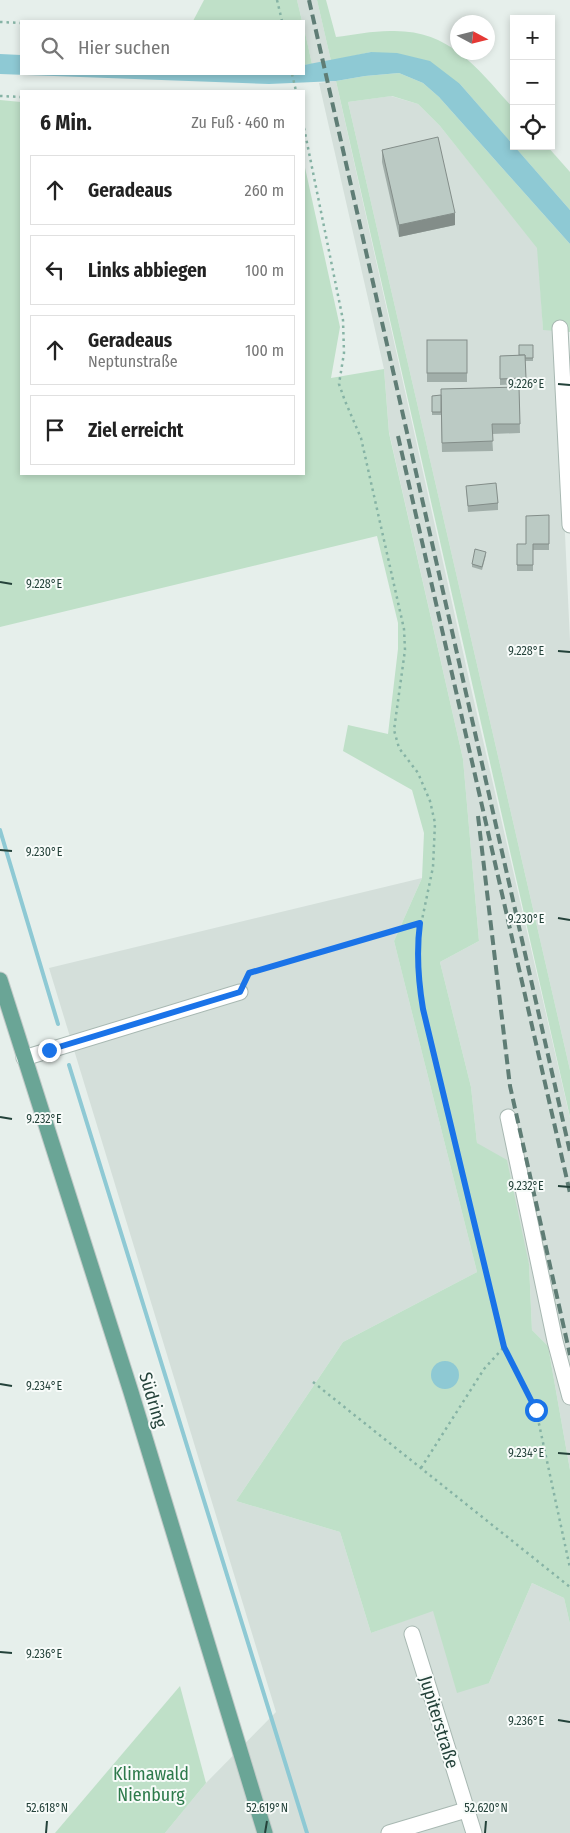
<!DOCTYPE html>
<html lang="de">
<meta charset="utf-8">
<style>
body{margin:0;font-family:"Fira Sans Condensed",sans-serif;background:#f6f6f6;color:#222}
.controls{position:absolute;right:15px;top:15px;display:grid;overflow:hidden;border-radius:0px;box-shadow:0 2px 8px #0003}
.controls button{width:45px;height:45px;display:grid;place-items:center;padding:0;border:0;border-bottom:1px solid #e0e0e0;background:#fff;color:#222;font:25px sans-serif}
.compass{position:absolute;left:450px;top:15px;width:45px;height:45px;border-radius:50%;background:#fff;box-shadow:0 2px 8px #0003;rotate:97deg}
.stop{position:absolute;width:15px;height:15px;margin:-11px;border:4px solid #1a73e8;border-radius:50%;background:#fff}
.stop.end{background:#1a73e8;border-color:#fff;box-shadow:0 1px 5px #0008}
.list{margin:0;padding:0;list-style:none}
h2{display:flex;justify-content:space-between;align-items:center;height:65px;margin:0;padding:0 20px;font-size:21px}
h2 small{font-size:16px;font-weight:400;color:#767676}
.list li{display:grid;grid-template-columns:32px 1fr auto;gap:15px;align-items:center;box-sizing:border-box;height:70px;margin:0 10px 10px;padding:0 10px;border:1px solid #e0e0e0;border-radius:0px}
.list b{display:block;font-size:19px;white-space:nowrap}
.list p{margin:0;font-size:16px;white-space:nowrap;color:#767676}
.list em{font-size:16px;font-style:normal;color:#767676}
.icon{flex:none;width:28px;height:28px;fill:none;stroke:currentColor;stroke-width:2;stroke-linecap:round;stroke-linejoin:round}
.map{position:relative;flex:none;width:570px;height:1833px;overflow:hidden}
.search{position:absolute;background:#fff;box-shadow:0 2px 8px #0003;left:20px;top:20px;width:285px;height:55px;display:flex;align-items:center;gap:12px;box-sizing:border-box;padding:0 18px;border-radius:0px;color:#767676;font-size:19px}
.panel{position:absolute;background:#fff;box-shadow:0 2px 8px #0003;left:20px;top:90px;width:285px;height:385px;border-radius:0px}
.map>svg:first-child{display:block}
.built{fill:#d4dfda}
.green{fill:#bfe0c8}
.water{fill:#8ec9d4}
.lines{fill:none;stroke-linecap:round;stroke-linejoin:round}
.stream{stroke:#8ec9d4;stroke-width:4}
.minor-casing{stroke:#a8b8b2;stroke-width:17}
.major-casing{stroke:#c2cac8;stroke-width:17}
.path{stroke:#86b3a5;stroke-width:2.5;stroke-dasharray:2.5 4;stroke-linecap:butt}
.minor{stroke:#fff;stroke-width:15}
.major{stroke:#6aa596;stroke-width:15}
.rail{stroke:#5f7d75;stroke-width:4;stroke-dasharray:10 5;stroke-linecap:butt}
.wall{fill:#a1aea9}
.shaded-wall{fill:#838d89}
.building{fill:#bbcac4;stroke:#838d89}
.route{stroke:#1a73e8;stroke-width:6}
.ticks{fill:none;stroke:#24423a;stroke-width:2}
.labels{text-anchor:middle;stroke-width:4;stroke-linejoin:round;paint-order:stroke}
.street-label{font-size:18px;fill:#24423a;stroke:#f7fbf9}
.park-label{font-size:18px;fill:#2d7a4b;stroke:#f7fbf9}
.ticks-label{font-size:12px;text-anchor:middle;fill:#24423a;stroke:#f7fbf9;stroke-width:4;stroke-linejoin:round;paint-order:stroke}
</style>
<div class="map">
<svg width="570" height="1833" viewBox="0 0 570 1833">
<rect width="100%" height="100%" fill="#e6efeb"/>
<g class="built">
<polygon points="297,0 317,0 331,61 312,64 304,28 304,21 302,21"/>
<polygon points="336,81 471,688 570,1118 570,1470 548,1346 532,1330 529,1264 477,1143 471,1087 440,962 479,941 463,759 389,432 384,369 319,83"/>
<polygon points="391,96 418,104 440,126 538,248 543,329 552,330 565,534 570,641 570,1070 348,102"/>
<polygon points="422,878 394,941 477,1272 343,1342 236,1501 340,1532 371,1633 433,1610 489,1683 532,1583 564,1598 570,1624 570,1833 165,1833 206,1783 276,1712 49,968"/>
</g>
<g class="green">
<polygon points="204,0 297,0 302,21 193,21"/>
<path d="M317 0H326L336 37C353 35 372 31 390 31 450 29 477 68 514 109V146L460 84 371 52 331 61Z"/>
<polygon points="304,28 312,64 304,65"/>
<polygon points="399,73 423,83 439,97 570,244 570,332 543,330 537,248 440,126 418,104 392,96 348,102 570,1070 570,1117 336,81 365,76"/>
<polygon points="0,100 21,102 21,474 304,474 304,163 340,327 331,378 384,369 389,433 463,759 479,941 440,962 471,1087 477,1143 507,1160 529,1264 532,1330 548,1346 570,1470 570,1624 564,1598 532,1583 489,1683 457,1693 433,1611 371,1633 340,1532 236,1501 343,1342 477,1272 394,941 422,878 424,833 412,790 343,751 348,725 388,734 398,649 398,623 377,536 0,627"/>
<polygon points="514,146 547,146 570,172 570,210"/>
<polygon points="180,1686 206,1783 165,1833 55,1833"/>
</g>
<g class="water">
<polygon points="371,52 397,53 430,61 460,84 570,210 570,244 439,97 423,83 399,73 365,76 336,81 269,84 0,74 0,54 21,55 21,74 304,74 304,65"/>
<circle cx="445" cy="1375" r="14"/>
</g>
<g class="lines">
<g class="stream">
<polyline points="0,830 58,1024"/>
<polyline points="69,1065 307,1833"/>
</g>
<g class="minor-casing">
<g id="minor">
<polyline points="560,328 570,525"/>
<polyline points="24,1058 240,992"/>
<polyline points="508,1117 555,1341 570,1397"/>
<polyline points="412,1634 474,1833"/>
<polyline points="389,1833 466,1810"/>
</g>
</g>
<g class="major-casing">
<polyline id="major" points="0,980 131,1392 265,1833"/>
</g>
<g class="path">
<polyline points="277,0 282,21"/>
<polyline points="0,22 21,23"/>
<polyline points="292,74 296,91"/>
<polyline points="0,96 21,97"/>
<polyline points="304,128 343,320 344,353 339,384 345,401 361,438 404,629 405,650 394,730 399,748 418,773 430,801 435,823 433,867 418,939 418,974 423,1009 504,1347 536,1410 570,1568"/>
<polyline points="245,981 249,973 420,924"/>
<polyline points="313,1382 570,1587"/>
<polyline points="421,1468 484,1369 504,1347"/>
</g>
<use href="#minor" class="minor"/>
<use href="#major" class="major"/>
<g class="rail">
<polyline points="309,0 570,1152"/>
<polyline points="398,436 570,1193"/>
<polyline points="478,816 510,1086 570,1355"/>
</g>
</g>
<g class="wall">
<polygon points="382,150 455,225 399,237 382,162"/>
<rect x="427" y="340" width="40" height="42"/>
<polygon points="533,345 533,361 525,361 526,384 500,385 500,356 519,355"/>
<polygon points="519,387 520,433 492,434 493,451 442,452 441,415 432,415 432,396 441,395"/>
<polygon points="466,486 498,503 498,510 468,512"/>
<polygon points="549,515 549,550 533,550 533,571 517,571 517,544 526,544"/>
<polygon points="486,555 482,570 472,567 472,564"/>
</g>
<polygon class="shaded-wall" points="455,213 455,225 399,237 399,225"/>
<g class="building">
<polygon points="438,137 455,213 399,225 382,150"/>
<rect x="427" y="340" width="40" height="33"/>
<polygon points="519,345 533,345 533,358 525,358 525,355 519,355"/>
<polygon points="525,355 526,378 500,379 500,356"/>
<polygon points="519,387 520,424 492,424 493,441 442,443 441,389"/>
<polygon points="441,395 441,412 432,412 432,396"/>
<polygon points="496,483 498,503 468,506 466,486"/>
<polygon points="549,515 549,544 533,544 533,565 517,565 517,544 526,544 526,516"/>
<polygon points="475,549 486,552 482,567 472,564"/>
</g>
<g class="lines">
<path class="route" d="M49 1050 240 992 249 973 420 923C416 953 418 979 423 1009L504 1347 536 1410"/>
</g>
<path class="ticks" d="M558 384 570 385M0 582 12 584M558 651 570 652M0 850 12 851M558 918 570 920M0 1117 12 1119M558 1186 570 1187M0 1384 12 1386M558 1453 570 1454M0 1652 12 1653M558 1720 570 1722M46 1833 47 1821M265 1833 267 1821M485 1833 486 1821"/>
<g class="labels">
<g class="street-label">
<text transform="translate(153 1400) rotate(73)" y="6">Südring</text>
<text transform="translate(439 1722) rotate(73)" y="6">Jupiterstraße</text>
</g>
<g class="park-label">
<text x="151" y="1780">Klimawald<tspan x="151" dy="21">Nienburg</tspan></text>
</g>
</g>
<g class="ticks-label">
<text x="526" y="388">9.226°E</text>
<text x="44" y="588">9.228°E</text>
<text x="526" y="655">9.228°E</text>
<text x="44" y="856">9.230°E</text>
<text x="526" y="923">9.230°E</text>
<text x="44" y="1123">9.232°E</text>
<text x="526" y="1190">9.232°E</text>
<text x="44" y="1390">9.234°E</text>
<text x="526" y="1457">9.234°E</text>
<text x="44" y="1658">9.236°E</text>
<text x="526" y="1725">9.236°E</text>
<text x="47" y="1812">52.618°N</text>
<text x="267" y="1812">52.619°N</text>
<text x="486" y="1812">52.620°N</text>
</g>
</svg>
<div class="controls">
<button>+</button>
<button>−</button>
<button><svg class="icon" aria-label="locate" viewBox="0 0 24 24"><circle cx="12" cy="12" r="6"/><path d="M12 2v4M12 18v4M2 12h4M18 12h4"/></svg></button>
</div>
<svg class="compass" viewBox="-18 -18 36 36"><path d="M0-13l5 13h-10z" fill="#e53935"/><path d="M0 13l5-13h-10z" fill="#767676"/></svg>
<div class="stop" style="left:536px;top:1410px"></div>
<div class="stop end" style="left:49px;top:1050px"></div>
<div class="search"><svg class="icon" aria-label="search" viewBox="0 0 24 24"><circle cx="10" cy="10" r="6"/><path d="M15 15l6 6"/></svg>Hier suchen</div>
<section class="panel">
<h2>6 Min.<small>Zu Fuß · 460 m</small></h2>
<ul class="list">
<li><svg class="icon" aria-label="ahead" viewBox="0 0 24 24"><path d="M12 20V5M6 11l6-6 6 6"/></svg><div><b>Geradeaus</b></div><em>260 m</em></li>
<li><svg class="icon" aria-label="left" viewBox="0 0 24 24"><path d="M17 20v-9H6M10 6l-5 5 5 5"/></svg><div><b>Links abbiegen</b></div><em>100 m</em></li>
<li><svg class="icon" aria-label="ahead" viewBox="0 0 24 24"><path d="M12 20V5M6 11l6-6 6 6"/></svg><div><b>Geradeaus</b><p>Neptunstraße</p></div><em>100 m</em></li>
<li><svg class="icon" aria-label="arrive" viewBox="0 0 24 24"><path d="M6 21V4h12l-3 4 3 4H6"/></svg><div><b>Ziel erreicht</b></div></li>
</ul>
</section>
</div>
